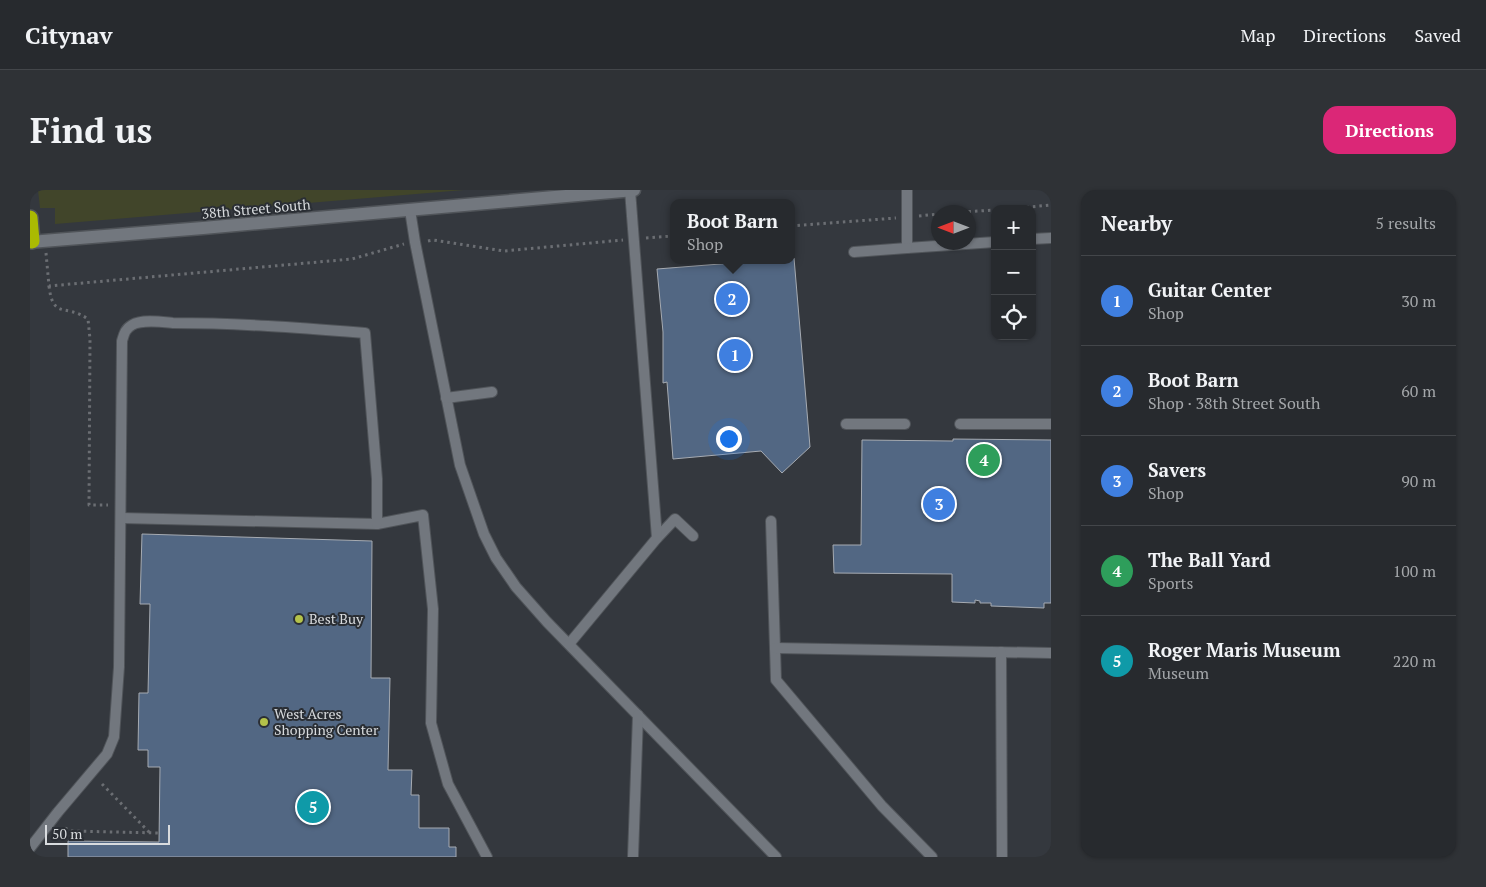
<!DOCTYPE html>
<meta charset="utf-8">
<style>
body{margin:0;font-family:"PT Serif",serif;background:#2f3236;color:#f1f3f6}
.controls{position:absolute;right:15px;top:15px;display:grid;overflow:hidden;border-radius:10px;box-shadow:0 1px 4px #0004}
.controls button{width:45px;height:45px;display:grid;place-items:center;padding:0;border:0;border-bottom:1px solid #43464a;background:#272a2e;color:#f1f3f6;font:25px sans-serif}
.compass{position:absolute;left:901px;top:15px;width:45px;height:45px;border-radius:50%;background:#272a2e;box-shadow:0 1px 4px #0004;rotate:270deg}
.scale{position:absolute;left:15px;bottom:12px;width:125px;box-sizing:border-box;padding-left:5px;border:2px solid #d8dbde;border-top:0;font-size:14px;line-height:18px;white-space:nowrap;color:#d8dbde;-webkit-text-stroke:4px #2a2e34;paint-order:stroke}
.you{position:absolute;left:698px;top:248px;width:18px;height:18px;margin:-12px;border:4px solid #fff;border-radius:50%;background:#1a73e8;box-shadow:0 0 0 8px #1a73e833}
.badge{display:grid;place-items:center;width:32px;height:32px;border-radius:50%;background:#db2777;color:#fff;font-size:16px;font-weight:700}
.pin{position:absolute;translate:-50% -50%;border:2px solid #fff;box-shadow:0 1px 5px #0006}
.popup{position:absolute;left:640px;top:9px;width:125px;height:65px;box-sizing:border-box;display:grid;place-content:center;border-radius:10px;background:#272a2e;filter:drop-shadow(0 1px 4px #0005);font-size:16px;white-space:nowrap;color:#a4a7aa}
.popup b{font-size:19px;color:#f1f3f6}
.popup::after{content:'';position:absolute;left:50%;top:100%;margin-left:-10px;border:10px solid transparent;border-top-color:#272a2e}
.list{margin:0;padding:0;list-style:none}
h2{display:flex;justify-content:space-between;align-items:center;height:65px;margin:0;padding:0 20px;font-size:21px}
h2 small{font-size:16px;font-weight:400;color:#a4a7aa}
.list li{display:grid;grid-template-columns:32px 1fr auto;gap:15px;align-items:center;box-sizing:border-box;height:90px;padding:0 20px;border-top:1px solid #43464a}
.list b{display:block;font-size:19px;white-space:nowrap}
.list p{margin:0;font-size:16px;white-space:nowrap;color:#a4a7aa}
.list em{font-size:16px;font-style:normal;color:#a4a7aa}
.icon{flex:none;width:28px;height:28px;fill:none;stroke:currentColor;stroke-width:2;stroke-linecap:round;stroke-linejoin:round}
.map{position:relative;flex:none;width:1021px;height:667px;overflow:hidden;border-radius:15px}
header{display:flex;align-items:center;gap:30px;box-sizing:border-box;height:70px;padding:0 25px;background:#272a2e;border-bottom:1px solid #43464a}
header strong{font-size:24px}
nav{display:flex;gap:28px;margin-inline-start:auto;font-size:18px}
.intro{display:flex;align-items:center;justify-content:space-between;box-sizing:border-box;height:120px;padding:0 30px}
h1{margin:0;font-size:35px}
.button{padding:12px 22px;border-radius:15px;background:#db2777;color:#fff;font-size:18px;font-weight:700}
main{display:flex;gap:30px;padding:0 30px}
aside{flex:1;background:#272a2e;border-radius:15px;box-shadow:0 1px 4px #0004}
.map>svg:first-child{display:block}
.green{fill:#41452a}
.building{fill:#526783;stroke:#a6abb2}
.lines{fill:none;stroke-linecap:round;stroke-linejoin:round}
.service-casing{stroke:#505459;stroke-width:12}
.tertiary-casing{stroke:#505459;stroke-width:15}
.motorway-casing{stroke:#505459;stroke-width:18}
.path{stroke:#6b6e73;stroke-width:3;stroke-dasharray:2.5 4;stroke-linecap:butt}
.service{stroke:#72777e;stroke-width:10}
.tertiary{stroke:#72777e;stroke-width:12}
.motorway{stroke:#aaba02;stroke-width:15}
.poi-dot{fill:#b4c24a;stroke:#2a2e34;stroke-width:2}
.labels{text-anchor:middle;stroke-width:4;stroke-linejoin:round;paint-order:stroke}
.street-label{font-size:14px;fill:#d8dbde;stroke:#2a2e34}
.poi-label{font-size:14px;fill:#d8dbde;stroke:#2a2e34;text-anchor:start}
</style>
<header>
<strong>Citynav</strong>
<nav><a>Map</a><a>Directions</a><a>Saved</a></nav>
</header>
<div class="intro"><h1>Find us</h1><a class="button">Directions</a></div>
<main>
<div class="map">
<svg width="1021" height="667" viewBox="0 0 1021 667">
<rect width="100%" height="100%" fill="#34383e"/>
<polygon class="green" points="8,0 434,0 25,34 25,18 10,18"/>
<g class="building">
<polygon points="764,68 780,257 752,283 731,261 643,269 637,192 633,193 633,142 627,79 741,70 761,70 761,69"/>
<polygon points="923,249 1021,250 1021,413 1014,413 1014,418 961,416 961,413 950,413 950,411 945,410 945,413 922,412 922,384 804,383 803,355 831,355 832,250 923,251"/>
<polygon points="112,344 342,351 341,488 360,488 358,580 382,580 381,605 389,605 389,638 419,638 419,657 426,657 426,667 38,667 38,651 129,652 130,577 118,577 118,560 108,560 109,503 118,503 120,414 110,414"/>
</g>
<g class="lines">
<g class="service-casing">
<g id="service">
<polyline points="877,0 877,58 965,52"/>
<polyline points="380,20 385,52 430,275 454,344 466,368 486,397 517,432 746,667"/>
<polyline points="1002,49 1021,48"/>
<polyline points="824,62 877,58"/>
<polyline points="416,208 462,202"/>
<polyline points="816,234 875,234"/>
<polyline points="930,234 1021,234"/>
<polyline points="91,328 347,334 393,325 403,419 401,533 418,594 457,667"/>
<polyline points="741,331 746,490 852,616 902,667"/>
<polyline points="627,348 645,329 663,346"/>
<polyline points="539,454 627,348 600,0"/>
<polyline points="745,458 1021,463"/>
<polyline points="971,462 972,667"/>
<path d="M0 658 28 622 77 564 84 547 89 477 92 151C94 144 95 139 102 135 112 129 132 132 143 133 208 133 271 138 335 143L347 289V334"/>
<polyline points="603,667 608,525"/>
</g>
</g>
<g class="tertiary-casing">
<polyline id="tertiary" points="0,52 173,38 604,0"/>
</g>
<g class="motorway-casing">
<polyline id="motorway" points="0,28 2,51"/>
</g>
<g class="path">
<polyline points="977,19 1021,15"/>
<polyline points="932,22 965,20"/>
<polyline points="889,26 908,24"/>
<polyline points="761,36 866,28"/>
<polyline points="616,48 643,46"/>
<polyline points="398,51 403,50 474,61 593,50"/>
<polyline points="16,63 19,96 322,69 374,54"/>
<path d="M19 96C23 130 35 113 58 129L60 149 59 315H78"/>
<polyline points="72,594 120,643"/>
<polyline points="35,638 41,641 129,643"/>
</g>
<use href="#service" class="service"/>
<use href="#tertiary" class="tertiary"/>
<use href="#motorway" class="motorway"/>
</g>
<g class="poi-dot">
<circle cx="269" cy="429" r="5"/>
<circle cx="234" cy="532" r="5"/>
</g>
<g class="labels">
<g class="street-label">
<text transform="translate(226 19) rotate(-5)" y="5">38th Street South</text>
</g>
<g class="poi-label">
<text x="279" y="434">Best Buy</text>
<text x="244" y="529">West Acres<tspan x="244" dy="16">Shopping Center</tspan></text>
</g>
</g>
</svg>
<div class="controls">
<button>+</button>
<button>−</button>
<button><svg class="icon" aria-label="locate" viewBox="0 0 24 24"><circle cx="12" cy="12" r="6"/><path d="M12 2v4M12 18v4M2 12h4M18 12h4"/></svg></button>
</div>
<svg class="compass" viewBox="-18 -18 36 36"><path d="M0-13l5 13h-10z" fill="#e53935"/><path d="M0 13l5-13h-10z" fill="#a4a7aa"/></svg>
<div class="scale">50 m</div>
<div class="you"></div>
<div class="pin badge" style="left:705px;top:165px;background:#3f7fe0">1</div>
<div class="pin badge" style="left:702px;top:109px;background:#3f7fe0">2</div>
<div class="popup"><b>Boot Barn</b>Shop</div>
<div class="pin badge" style="left:909px;top:314px;background:#3f7fe0">3</div>
<div class="pin badge" style="left:954px;top:270px;background:#2e9e5b">4</div>
<div class="pin badge" style="left:283px;top:617px;background:#0f9aa8">5</div>
</div>
<aside>
<h2>Nearby<small>5 results</small></h2>
<ul class="list">
<li><span class="badge" style="background:#3f7fe0">1</span><div><b>Guitar Center</b><p>Shop</p></div><em>30 m</em></li>
<li><span class="badge" style="background:#3f7fe0">2</span><div><b>Boot Barn</b><p>Shop · 38th Street South</p></div><em>60 m</em></li>
<li><span class="badge" style="background:#3f7fe0">3</span><div><b>Savers</b><p>Shop</p></div><em>90 m</em></li>
<li><span class="badge" style="background:#2e9e5b">4</span><div><b>The Ball Yard</b><p>Sports</p></div><em>100 m</em></li>
<li><span class="badge" style="background:#0f9aa8">5</span><div><b>Roger Maris Museum</b><p>Museum</p></div><em>220 m</em></li>
</ul>
</aside>
</main>
